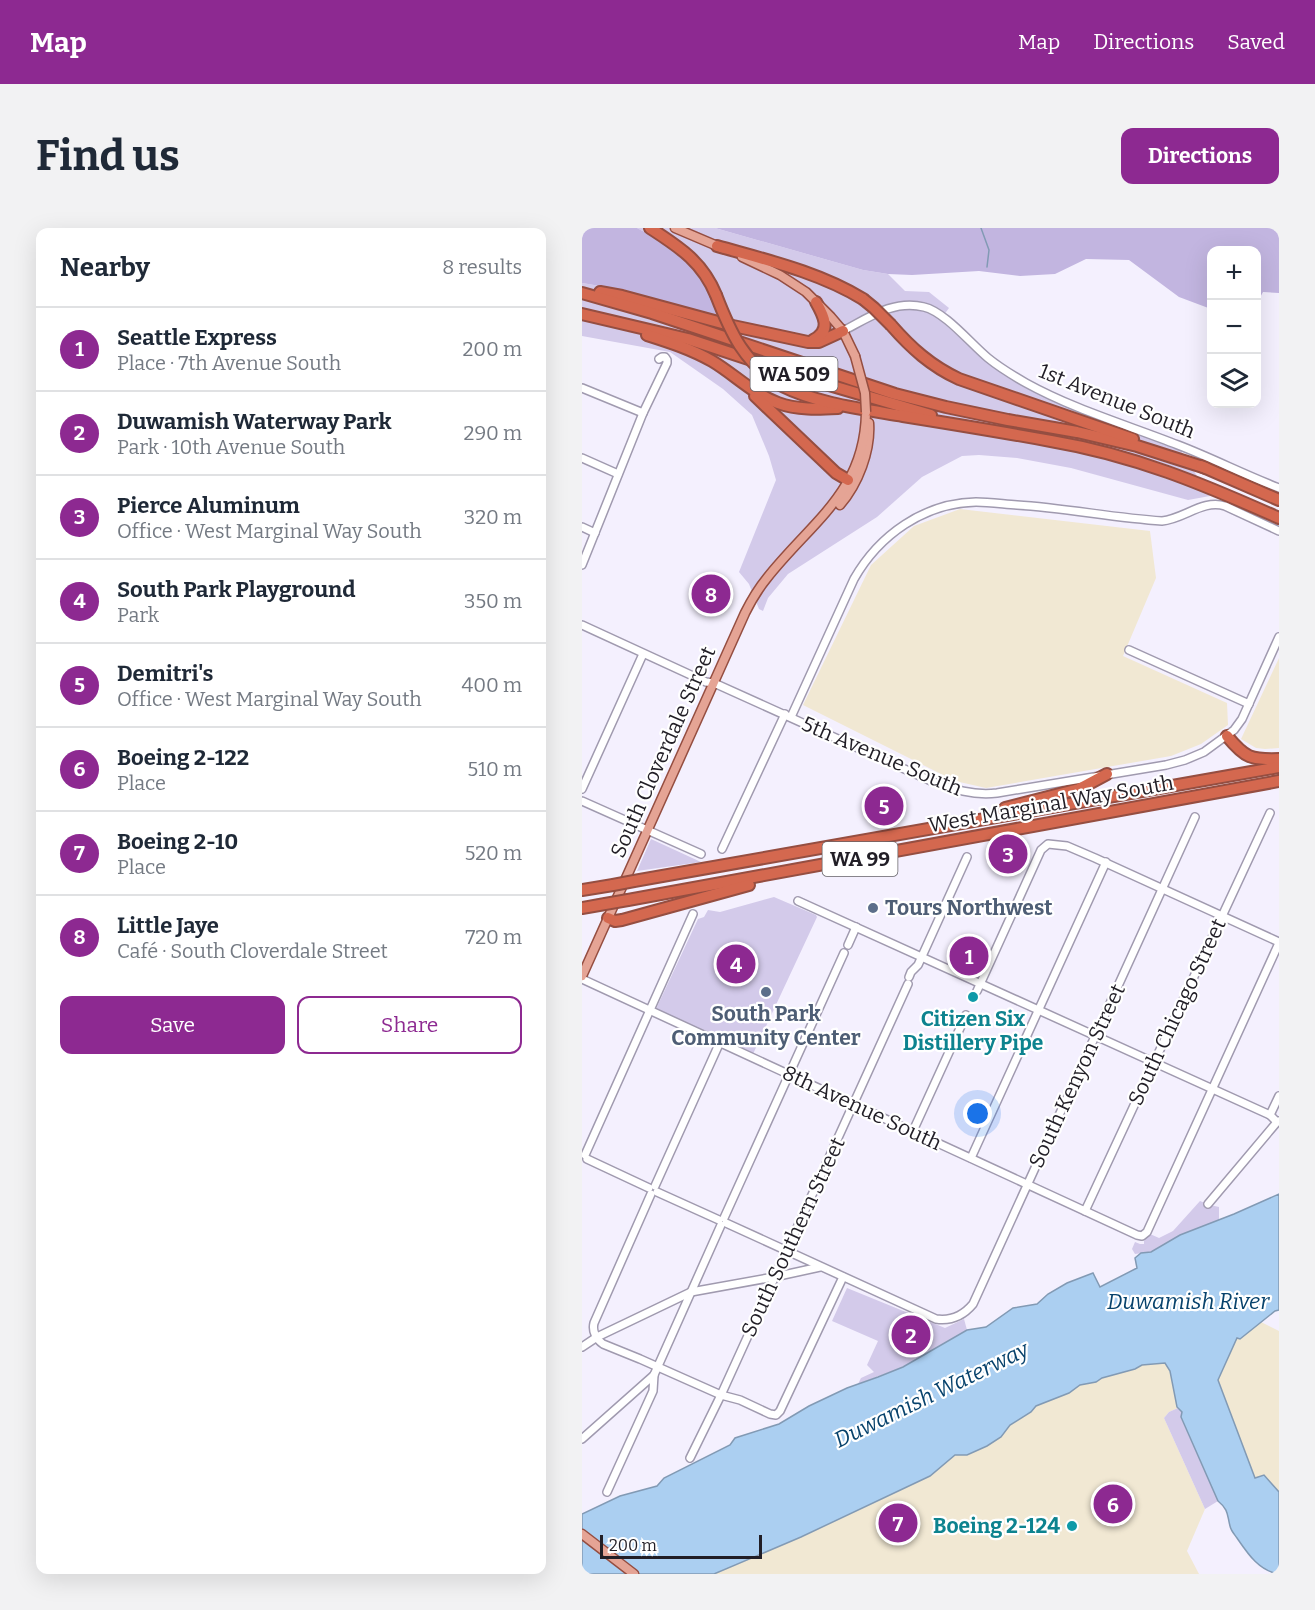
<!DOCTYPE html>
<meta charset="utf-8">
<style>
body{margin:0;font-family:Bitter,serif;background:#f2f2f3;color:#1f2937}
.controls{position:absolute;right:18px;top:18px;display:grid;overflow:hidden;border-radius:12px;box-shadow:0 6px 24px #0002}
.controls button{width:54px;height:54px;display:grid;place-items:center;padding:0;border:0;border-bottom:2px solid #e0e1e3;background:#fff;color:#1f2937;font:30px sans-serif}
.scale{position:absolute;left:18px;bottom:15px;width:162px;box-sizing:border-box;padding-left:6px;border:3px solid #211e26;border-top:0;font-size:16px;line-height:21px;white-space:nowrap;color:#211e26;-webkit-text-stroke:4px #fff;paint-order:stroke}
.you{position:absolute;left:396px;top:886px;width:21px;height:21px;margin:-15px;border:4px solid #fff;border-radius:50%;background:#1a73e8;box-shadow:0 0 0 9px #1a73e833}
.badge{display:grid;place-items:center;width:39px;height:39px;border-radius:50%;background:#8d2991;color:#fff;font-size:20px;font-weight:700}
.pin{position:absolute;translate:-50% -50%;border:3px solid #fff;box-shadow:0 2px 6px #0006}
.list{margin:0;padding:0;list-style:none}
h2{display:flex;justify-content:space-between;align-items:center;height:78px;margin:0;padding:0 24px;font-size:26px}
h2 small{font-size:20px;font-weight:400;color:#747a83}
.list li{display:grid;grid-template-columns:39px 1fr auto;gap:18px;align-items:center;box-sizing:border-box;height:84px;padding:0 24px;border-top:2px solid #e0e1e3}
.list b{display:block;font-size:22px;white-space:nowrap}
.list p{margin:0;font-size:20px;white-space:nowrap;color:#747a83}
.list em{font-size:20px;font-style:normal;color:#747a83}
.actions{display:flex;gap:12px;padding:18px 24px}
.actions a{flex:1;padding:14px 0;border:2px solid #8d2991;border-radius:12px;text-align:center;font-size:21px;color:#8d2991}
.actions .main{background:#8d2991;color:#fff}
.icon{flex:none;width:33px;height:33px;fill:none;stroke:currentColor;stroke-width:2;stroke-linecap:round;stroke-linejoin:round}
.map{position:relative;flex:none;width:697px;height:1346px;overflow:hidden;border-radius:12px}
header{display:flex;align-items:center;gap:36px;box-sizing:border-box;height:84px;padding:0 30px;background:#8d2991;color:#fff}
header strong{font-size:28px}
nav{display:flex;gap:33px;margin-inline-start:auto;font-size:21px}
.intro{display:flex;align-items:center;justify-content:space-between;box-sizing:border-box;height:144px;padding:0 36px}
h1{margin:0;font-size:42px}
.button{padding:15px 27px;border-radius:12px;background:#8d2991;color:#fff;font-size:21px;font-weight:700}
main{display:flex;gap:36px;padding:0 36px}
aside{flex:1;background:#fff;border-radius:12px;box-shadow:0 6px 24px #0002}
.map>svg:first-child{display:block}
.industrial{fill:#f1e8d3}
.green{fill:#d3caea}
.forest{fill:#c2b5e0}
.water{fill:#abcff1;stroke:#829ab4;stroke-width:1.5}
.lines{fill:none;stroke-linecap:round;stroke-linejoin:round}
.stream{stroke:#829ab4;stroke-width:1.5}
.minor-casing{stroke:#a09aaf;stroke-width:10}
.major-casing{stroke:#954e41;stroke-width:11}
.highway-casing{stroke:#954e41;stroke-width:14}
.minor{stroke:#fff;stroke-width:7}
.major{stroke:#e5a495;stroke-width:8}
.highway{stroke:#d4684f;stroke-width:10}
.major-bridge-casing{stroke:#954e41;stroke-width:11;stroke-linecap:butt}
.highway-bridge-casing{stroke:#954e41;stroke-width:14;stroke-linecap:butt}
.major-bridge{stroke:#e5a495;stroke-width:8}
.highway-bridge{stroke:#d4684f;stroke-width:10}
.service-dot{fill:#5c6f8a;stroke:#fff;stroke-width:2}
.culture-dot{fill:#0f9aa8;stroke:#fff;stroke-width:2}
.labels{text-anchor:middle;stroke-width:4.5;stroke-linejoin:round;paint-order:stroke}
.shield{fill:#fff;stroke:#646267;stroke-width:1.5}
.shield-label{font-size:20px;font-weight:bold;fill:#211e26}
.street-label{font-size:21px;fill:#211e26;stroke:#fff}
.service-label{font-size:21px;font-weight:bold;fill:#4e5e75;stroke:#fff;text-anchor:start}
.culture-label{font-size:21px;font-weight:bold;fill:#0d838f;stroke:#fff}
.water-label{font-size:22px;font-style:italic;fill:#07426c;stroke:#fff}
</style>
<header>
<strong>Map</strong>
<nav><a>Map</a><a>Directions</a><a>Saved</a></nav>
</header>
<div class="intro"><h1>Find us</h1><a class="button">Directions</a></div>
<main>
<aside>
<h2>Nearby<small>8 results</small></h2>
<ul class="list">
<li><span class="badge">1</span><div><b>Seattle Express</b><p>Place · 7th Avenue South</p></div><em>200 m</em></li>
<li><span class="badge">2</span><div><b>Duwamish Waterway Park</b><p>Park · 10th Avenue South</p></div><em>290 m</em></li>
<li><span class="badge">3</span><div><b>Pierce Aluminum</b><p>Office · West Marginal Way South</p></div><em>320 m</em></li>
<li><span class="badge">4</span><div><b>South Park Playground</b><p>Park</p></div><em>350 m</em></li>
<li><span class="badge">5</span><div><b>Demitri's</b><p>Office · West Marginal Way South</p></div><em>400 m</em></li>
<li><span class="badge">6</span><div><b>Boeing 2-122</b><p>Place</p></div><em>510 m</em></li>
<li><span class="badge">7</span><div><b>Boeing 2-10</b><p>Place</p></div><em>520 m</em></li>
<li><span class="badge">8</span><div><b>Little Jaye</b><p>Café · South Cloverdale Street</p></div><em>720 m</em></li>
</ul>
<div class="actions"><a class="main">Save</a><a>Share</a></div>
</aside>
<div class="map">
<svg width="697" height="1346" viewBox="0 0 697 1346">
<rect width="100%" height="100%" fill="#f4f0fe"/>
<g class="industrial">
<polygon points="378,281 568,303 574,350 541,428 645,475 646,497 619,516 589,528 404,560 373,553 221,477 289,337 332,298"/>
<polygon points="697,430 697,520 683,521 674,520 659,511"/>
<polygon points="679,1094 697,1103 697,1264 682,1247 673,1250 636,1152 655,1110 658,1111"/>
<polygon points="576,1134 583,1135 588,1142 596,1180 587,1184 582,1190 623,1281 605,1323 617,1346 132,1346 219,1309 348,1248 373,1227 385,1227 419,1209 428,1197 449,1184 454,1178 487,1165 498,1157 514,1154 520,1150 553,1141 560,1137"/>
</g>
<g class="green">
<polygon points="55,0 133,0 281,42 306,46 323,63 347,64 367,80 358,92 404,133 434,153 452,163 486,179 599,223 628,268 606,272 489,240 435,230 397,227 380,228 340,249 295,289 206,346 186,370 181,383 177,381 167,356 157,344 194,252 187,228 170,187 141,161 88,124 0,108 0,55 42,62 139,92 76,11"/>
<polygon points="69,611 119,634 55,643"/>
<polygon points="192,669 234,687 235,689 171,826 74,781 116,691 122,689 126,682 138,684"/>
<polygon points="618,973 628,977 637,979 637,992 599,1007 569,1024 553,1026 550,1021 553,1014 558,1016 562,1016 562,1013 568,1006 577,1010 591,1003"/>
<polygon points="265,1060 363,1100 382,1091 385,1102 321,1139 276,1156 279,1150 292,1144 285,1137 296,1113 250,1093"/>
<polygon points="596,1180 600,1184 599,1190 636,1273 623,1281 582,1190 587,1184"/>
</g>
<g class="forest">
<polygon points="0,0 55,0 76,11 96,24 107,34 118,47 125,59 139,93 42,62 0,55"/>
<polygon points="133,0 697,0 697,65 681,64 675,75 674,22 630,22 629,81 597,69 547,32 504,31 473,46 438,48 397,43 330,47 306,46 281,42"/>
</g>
<path class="water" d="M697 966V1082L693 1083 658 1111 655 1110 636 1152 673 1250 682 1247 697 1264V1346C677 1343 666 1326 655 1310 653 1307 649 1303 648 1298 645 1287 647 1282 636 1273L599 1189 600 1184 595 1179 588 1143 583 1135 560 1137 553 1141 520 1150 514 1154 498 1157 487 1165 454 1178 449 1184 428 1197 419 1209 405 1218 385 1227H373L348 1248 219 1309 132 1346H0V1286L38 1268 75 1258 82 1250 148 1217 153 1210 197 1196 227 1178 265 1160 296 1149 321 1139 385 1102 404 1099 431 1080 455 1076 466 1066 485 1055 511 1045 518 1059 555 1040 553 1030 559 1025 569 1024 598 1007 652 986Z"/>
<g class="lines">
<polyline class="stream" points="399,0 407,22 405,39"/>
<g class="minor-casing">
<g id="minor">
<path d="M261 103C286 90 312 71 342 79 363 84 388 115 406 130 417 139 430 147 444 155 491 181 545 197 596 217 630 230 663 247 697 260"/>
<polyline points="0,160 61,185"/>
<polyline points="0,230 36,246"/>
<polyline points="0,299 13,305"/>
<polyline points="0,337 61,185 85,135 85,132 83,129 80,129 77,131"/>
<path d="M0 397 124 454 132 455 349 553C371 561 391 568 415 565L584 537 603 532 622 524 652 502 660 491 697 409"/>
<polyline points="547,422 667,476"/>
<path d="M209 489 272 351C297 307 342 275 394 274 407 274 421 276 435 277 484 280 532 290 580 293 602 291 621 271 643 278L697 303"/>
<polyline points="0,561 61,426"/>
<polyline points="0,573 119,626"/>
<polyline points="140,621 203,486"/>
<polyline points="216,673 688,887 695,894"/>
<polyline points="266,717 274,699"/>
<polyline points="327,749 329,744 336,737 385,629"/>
<polyline points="0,751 555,1007 560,1008 565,1004 697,715"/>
<polyline points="395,763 459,622 466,616 485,618 513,630 697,714"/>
<polyline points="688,887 697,868"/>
<polyline points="331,903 384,787"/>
<polyline points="3,927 111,686"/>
<polyline points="389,930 524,634"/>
<polyline points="5,931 67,960"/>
<polyline points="73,958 138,814"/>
<polyline points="75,964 137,992"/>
<path d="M69 966 12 1095C10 1103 14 1111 21 1116L58 1131 139 1167 158 1172 188 1186 194 1187 198 1183 261 1049"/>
<polyline points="626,976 695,894 697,893"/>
<polyline points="503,983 688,585"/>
<polyline points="142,990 262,725"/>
<path d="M144 995 354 1091C368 1093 381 1088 391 1076L613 589"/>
<polyline points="0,1119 15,1109 109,1064 192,1049 238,1039"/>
<polyline points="0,1211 72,1147 139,997"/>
<polyline points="108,1230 139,1167 326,756"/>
<polyline points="25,1264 71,1163 72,1147"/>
</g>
</g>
<g class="major-casing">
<g id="major">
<polyline points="93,0 140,20"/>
<polyline points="160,29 198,47 224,64 249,89 261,103 273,128"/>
<path d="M258 277C276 256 289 223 287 195"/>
<path d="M0 748 163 385C169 373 176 361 185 350 229 294 283 264 284 184"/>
<polyline points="0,1306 52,1346"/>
</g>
</g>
<g class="highway-casing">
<g id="highway">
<path d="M68 0C97 19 120 33 134 67"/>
<path d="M135 18C184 32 237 44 281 71"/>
<polyline points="18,64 40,68 151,98 226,114 237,114 261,103"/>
<polyline points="0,65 70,85 313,166 364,179 426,192 495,204 555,218 624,240"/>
<polyline points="0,86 106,111 230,152 349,187"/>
<path d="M309 97C329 120 349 138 377 151L551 211"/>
<path d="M65 107C87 114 109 121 130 133 152 146 171 166 196 175 215 182 236 181 256 180"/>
<path d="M231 112C250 103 242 88 234 74"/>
<path d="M198 157C236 176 280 181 321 188 371 196 420 204 469 213 552 227 621 256 697 290"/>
<polyline points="173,168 254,245 266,252"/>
<polyline points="619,238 697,272"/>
<path d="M645 508C663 530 669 532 697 531"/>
<polyline points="423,580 497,561 525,546"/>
<polyline points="52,653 697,539"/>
<polyline points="0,662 31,657"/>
<polyline points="46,672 697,553"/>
<polyline points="0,680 23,676"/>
<polyline points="26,690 33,693 40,692 167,657"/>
</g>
</g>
<use href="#minor" class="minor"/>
<use href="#major" class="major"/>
<use href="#highway" class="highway"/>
<g class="major-bridge-casing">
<polyline id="major-bridge" points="273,128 283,165 284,184"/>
</g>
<g class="highway-bridge-casing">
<g id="highway-bridge">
<path d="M134 67C149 106 162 134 198 157"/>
<polyline points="281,71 292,80 309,97"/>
<polyline points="31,657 52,653"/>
<polyline points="23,676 46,672"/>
</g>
</g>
<use href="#major-bridge" class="major-bridge"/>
<use href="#highway-bridge" class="highway-bridge"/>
</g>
<g class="service-dot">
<circle cx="291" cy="680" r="6"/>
<circle cx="184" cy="764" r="6"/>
</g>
<g class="culture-dot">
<circle cx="391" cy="769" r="6"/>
<circle cx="490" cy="1298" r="6"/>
</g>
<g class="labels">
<g class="shield">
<rect x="168.5" y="129" width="87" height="34" rx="4.5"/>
<rect x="240.5" y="614" width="75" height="34" rx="4.5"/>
</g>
<g class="shield-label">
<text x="212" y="153">WA 509</text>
<text x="278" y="638">WA 99</text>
</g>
<g class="street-label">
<text transform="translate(535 173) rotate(22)" y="7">1st Avenue South</text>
<text transform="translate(81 524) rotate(-66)" y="7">South Cloverdale Street</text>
<text transform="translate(300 528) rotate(23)" y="7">5th Avenue South</text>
<text transform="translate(469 576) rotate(-10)" y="7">West Marginal Way South</text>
<text transform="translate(595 784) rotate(-65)" y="7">South Chicago Street</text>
<text transform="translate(495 848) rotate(-65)" y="7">South Kenyon Street</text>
<text transform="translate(280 880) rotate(25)" y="7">8th Avenue South</text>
<text transform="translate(211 1009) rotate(-65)" y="7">South Southern Street</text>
</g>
<g class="service-label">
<text x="303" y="687">Tours Northwest</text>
<text x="184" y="793" text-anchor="middle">South Park<tspan x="184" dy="24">Community Center</tspan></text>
</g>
<g class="culture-label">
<text x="391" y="798">Citizen Six<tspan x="391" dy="24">Distillery Pipe</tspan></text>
<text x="478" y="1305" text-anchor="end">Boeing 2-124</text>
</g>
<g class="water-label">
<text x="606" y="1081">Duwamish River</text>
<text transform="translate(349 1166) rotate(-26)" y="8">Duwamish Waterway</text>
</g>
</g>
</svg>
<div class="controls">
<button>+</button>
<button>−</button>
<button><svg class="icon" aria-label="layers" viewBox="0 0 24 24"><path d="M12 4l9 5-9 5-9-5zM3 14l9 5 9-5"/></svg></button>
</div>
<div class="scale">200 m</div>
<div class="you"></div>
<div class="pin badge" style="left:387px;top:728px">1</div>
<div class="pin badge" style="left:329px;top:1107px">2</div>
<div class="pin badge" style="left:426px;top:626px">3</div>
<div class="pin badge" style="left:154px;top:736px">4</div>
<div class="pin badge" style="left:302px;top:578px">5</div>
<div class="pin badge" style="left:531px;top:1276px">6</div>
<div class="pin badge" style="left:316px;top:1295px">7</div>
<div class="pin badge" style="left:129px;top:366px">8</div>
</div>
</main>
